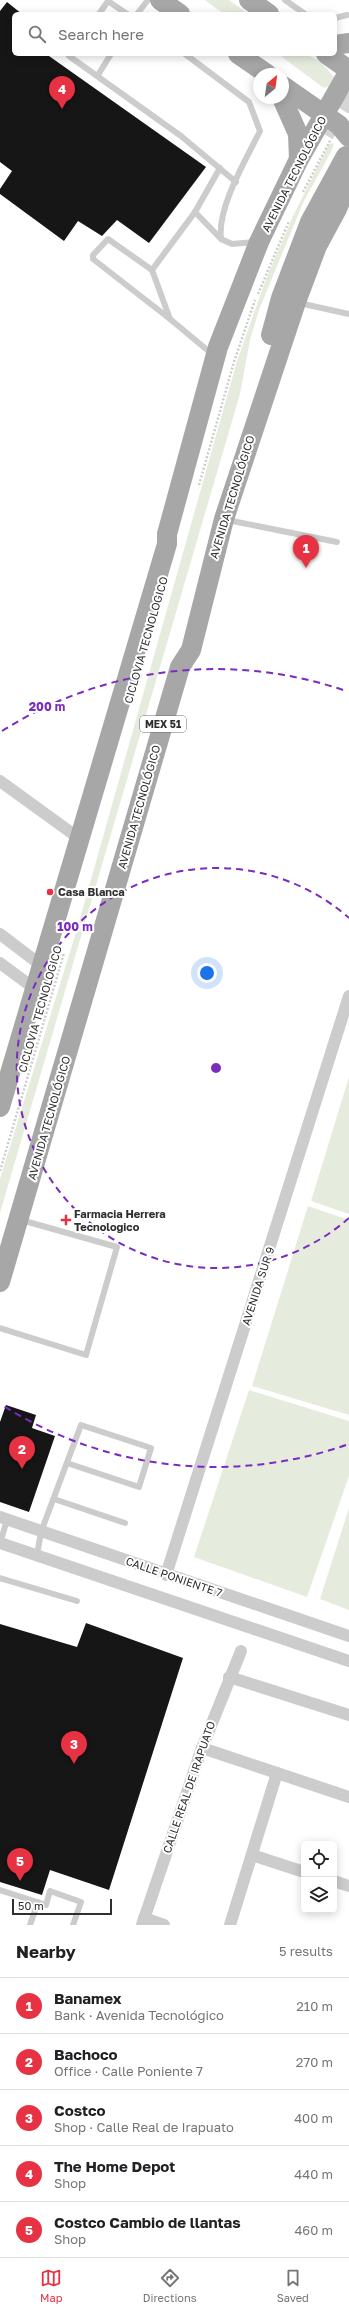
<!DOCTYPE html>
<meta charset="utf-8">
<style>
body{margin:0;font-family:"Golos Text",sans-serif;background:#f2f2f2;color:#202124}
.controls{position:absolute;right:12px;bottom:12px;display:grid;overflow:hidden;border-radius:6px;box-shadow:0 2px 10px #0003}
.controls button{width:36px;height:36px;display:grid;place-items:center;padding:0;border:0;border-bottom:1px solid #e0e0e0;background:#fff;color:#202124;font:20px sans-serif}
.compass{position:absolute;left:253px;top:68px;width:36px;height:36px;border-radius:50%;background:#fff;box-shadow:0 2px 10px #0003;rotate:29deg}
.scale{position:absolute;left:12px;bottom:10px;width:100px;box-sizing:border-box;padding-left:4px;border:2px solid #2f2f2f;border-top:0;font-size:11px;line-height:14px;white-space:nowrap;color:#2f2f2f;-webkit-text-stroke:3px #fff;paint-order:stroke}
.you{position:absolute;left:207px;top:973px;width:14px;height:14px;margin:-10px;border:3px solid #fff;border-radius:50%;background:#1a73e8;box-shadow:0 0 0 6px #1a73e833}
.badge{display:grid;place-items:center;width:26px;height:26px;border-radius:50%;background:#e63242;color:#fff;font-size:13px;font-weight:700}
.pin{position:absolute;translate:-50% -33px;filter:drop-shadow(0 1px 2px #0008)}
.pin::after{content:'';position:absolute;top:21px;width:14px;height:12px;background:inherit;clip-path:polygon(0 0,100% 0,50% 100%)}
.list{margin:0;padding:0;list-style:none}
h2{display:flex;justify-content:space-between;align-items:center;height:52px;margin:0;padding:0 16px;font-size:17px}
h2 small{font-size:13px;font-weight:400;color:#757577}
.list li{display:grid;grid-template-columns:26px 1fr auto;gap:12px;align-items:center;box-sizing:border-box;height:56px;padding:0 16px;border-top:1px solid #e0e0e0}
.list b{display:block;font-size:15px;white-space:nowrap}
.list p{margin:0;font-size:13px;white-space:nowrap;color:#757577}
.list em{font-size:13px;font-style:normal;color:#757577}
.icon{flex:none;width:22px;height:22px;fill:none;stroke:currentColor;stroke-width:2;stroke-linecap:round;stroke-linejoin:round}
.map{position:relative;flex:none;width:349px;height:1925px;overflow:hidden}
.search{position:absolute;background:#fff;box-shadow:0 2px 10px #0003;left:12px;right:12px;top:12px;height:44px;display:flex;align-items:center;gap:10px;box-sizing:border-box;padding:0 14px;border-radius:6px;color:#757577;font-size:15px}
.sheet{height:332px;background:#fff}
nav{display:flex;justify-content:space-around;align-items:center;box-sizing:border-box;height:56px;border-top:1px solid #e0e0e0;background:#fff;font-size:11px;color:#757577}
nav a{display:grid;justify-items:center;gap:2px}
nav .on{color:#e63242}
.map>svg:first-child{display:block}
.green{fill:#e6ecdd}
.building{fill:#161616}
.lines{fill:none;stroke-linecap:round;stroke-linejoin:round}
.primary-tunnel{stroke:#d5d5d5;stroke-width:20;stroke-dasharray:20 10;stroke-linecap:butt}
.path{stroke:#ccc;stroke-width:2.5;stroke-dasharray:2 2;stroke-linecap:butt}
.lane{stroke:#ccc;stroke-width:6}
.street{stroke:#ccc;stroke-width:12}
.primary{stroke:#a7a7a7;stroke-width:20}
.ring{fill:none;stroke:#7b2cbf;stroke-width:2;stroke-dasharray:7 5}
.poi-dot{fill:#e63242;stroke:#fff;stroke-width:1.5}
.labels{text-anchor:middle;stroke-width:4;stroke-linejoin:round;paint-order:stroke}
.shield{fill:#fff;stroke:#6d6d6d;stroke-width:1}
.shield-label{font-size:10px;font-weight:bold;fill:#2f2f2f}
.street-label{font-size:11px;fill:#2f2f2f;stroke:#fff}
.poi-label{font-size:11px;font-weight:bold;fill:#2f2f2f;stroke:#fff;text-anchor:start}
.centre{fill:#7b2cbf;stroke:#fff;stroke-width:2}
.ring-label{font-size:12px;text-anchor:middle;font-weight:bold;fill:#7b2cbf;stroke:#fff;stroke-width:4;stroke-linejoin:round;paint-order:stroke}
</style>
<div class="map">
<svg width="349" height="1925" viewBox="0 0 349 1925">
<rect width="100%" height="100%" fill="#fff"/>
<g class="green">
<polygon points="205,0 229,0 249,14 224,14"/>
<path d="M278 54C308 54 313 52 334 77L329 86 325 88 321 86Z"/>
<polygon points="334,143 332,150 303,203 259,310 250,340 240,394 0,1213 0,1179 77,929 237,361 266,279 294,214 329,144"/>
<polygon points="349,1077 349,1214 311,1201"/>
<polygon points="308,1206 349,1220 349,1415 252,1386"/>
<polygon points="249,1390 349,1421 349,1476 307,1597 194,1557"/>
<polygon points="349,1508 349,1610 320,1599"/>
</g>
<g class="building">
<polygon points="7,2 22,14 14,14 14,54 50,54 49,56 206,167 149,243 117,220 102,236 78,221 64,241 0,194 0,189 12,171 0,162 0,11"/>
<polygon points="6,1405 36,1415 32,1428 55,1436 29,1512 0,1502 0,1422"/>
<polygon points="86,1623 183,1658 109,1890 50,1870 42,1895 0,1882 0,1624 77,1647"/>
</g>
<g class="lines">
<polyline class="primary-tunnel" points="324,134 349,93"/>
<g class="path">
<polyline points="303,192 331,139"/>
<polyline points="258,294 289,221"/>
<polyline points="199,485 234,362 255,300"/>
<polyline points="0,1171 64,953"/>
</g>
<g class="lane">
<polyline points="285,0 305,14"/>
<polyline points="99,14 108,1 127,14"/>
<polyline points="137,14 148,0"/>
<polyline points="335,18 347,15"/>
<polyline points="71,54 69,56 181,136 236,182"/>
<path d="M185 54 249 102 260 131C246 160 217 207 221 239L232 244 255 242"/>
<polyline points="98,75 111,54"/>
<polyline points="195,212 221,239"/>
<polyline points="152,270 108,239 93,255 93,259 170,319"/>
<polyline points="299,303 349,314"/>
<polyline points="212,354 170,319 152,270 195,212 220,168"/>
<polyline points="227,520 337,542"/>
<polyline points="0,1328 86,1355 117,1247 21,1220"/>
<polyline points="54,1499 125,1523"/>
<polyline points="0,1543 7,1520"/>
<polyline points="37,1555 41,1532 81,1425 151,1448 139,1487 67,1463"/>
<polyline points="0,1578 77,1601"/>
<polyline points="0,1890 46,1905 50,1891 81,1902 73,1925"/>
<polyline points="30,1925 38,1902"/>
</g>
<g class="street">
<polyline points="0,781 80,839"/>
<polyline points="0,934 42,966"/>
<polyline points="0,963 35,989"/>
<polyline points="0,1517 349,1636"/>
<polyline points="0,1543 349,1661"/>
<polyline points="166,1575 349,996"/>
<polyline points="229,1677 349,1715"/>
<polyline points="202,1748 349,1797"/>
<polyline points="252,1855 304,1872"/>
<polyline points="334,1881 349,1886"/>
<polyline points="144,1918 164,1925"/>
<polyline points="142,1925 202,1748 241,1651"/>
<polyline points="230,1925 277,1773"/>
</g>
<g class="primary">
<polyline points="160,0 180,14"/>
<polyline points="249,0 269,14"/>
<polyline points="335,45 349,43"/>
<polyline points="238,54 267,74"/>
<polyline points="326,54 349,70"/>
<polyline points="283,86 339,125 349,137"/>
<polyline points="282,98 298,134 299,159"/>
<polyline points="271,335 281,298 310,222 346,156"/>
<polyline points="0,1107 167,544 167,534 218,347 259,242 299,159 349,71"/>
<polyline points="0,1282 180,667 191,650 224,519 296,302 317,246 337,209 349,180"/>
</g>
</g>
<g class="ring">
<path d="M349 1218A200 200 0 1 1 349 918"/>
<path d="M346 1445A399 399 0 0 1 2 1405M2 731A399 399 0 0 1 346 691"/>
</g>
<g class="poi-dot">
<circle cx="50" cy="892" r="4"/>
<path d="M64 1214h4v4h4v4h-4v4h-4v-4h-4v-4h4z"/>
</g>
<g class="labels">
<rect class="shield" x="140" y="716" width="46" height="16" rx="3"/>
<g class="shield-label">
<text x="163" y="728">MEX 51</text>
</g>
<g class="street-label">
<text transform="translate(294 174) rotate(-63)" y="4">AVENIDA TECNOLÓGICO</text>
<text transform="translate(232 497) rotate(-73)" y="4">AVENIDA TECNOLÓGICO</text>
<text transform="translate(146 640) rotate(-74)" y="4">CICLOVIA TECNOLOGICO</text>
<text transform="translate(139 807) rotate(-74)" y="4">AVENIDA TECNOLÓGICO</text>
<text transform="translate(40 1009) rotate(-74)" y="4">CICLOVIA TECNOLOGICO</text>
<text transform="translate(49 1118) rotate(-74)" y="4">AVENIDA TECNOLÓGICO</text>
<text transform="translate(258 1286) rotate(-72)" y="4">AVENIDA SUR 9</text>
<text transform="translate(174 1577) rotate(19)" y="4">CALLE PONIENTE 7</text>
<text transform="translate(189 1787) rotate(-71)" y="4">CALLE REAL DE IRAPUATO</text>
</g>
<g class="poi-label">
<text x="58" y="896">Casa Blanca</text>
<text x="74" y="1218">Farmacia Herrera<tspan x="74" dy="13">Tecnologico</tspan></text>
</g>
</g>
<circle cx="216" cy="1068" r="6" class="centre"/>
<g class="ring-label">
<text x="47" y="711">200 m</text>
<text x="75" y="931">100 m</text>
</g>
</svg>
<div class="controls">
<button><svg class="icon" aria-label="locate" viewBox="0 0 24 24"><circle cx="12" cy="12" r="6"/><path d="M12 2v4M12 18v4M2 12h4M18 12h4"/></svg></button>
<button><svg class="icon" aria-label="layers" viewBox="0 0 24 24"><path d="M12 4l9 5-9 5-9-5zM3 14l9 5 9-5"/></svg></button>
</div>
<svg class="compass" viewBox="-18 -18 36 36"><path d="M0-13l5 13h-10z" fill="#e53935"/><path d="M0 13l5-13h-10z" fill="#757577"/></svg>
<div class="scale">50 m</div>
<div class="you"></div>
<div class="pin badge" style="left:306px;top:568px">1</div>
<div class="pin badge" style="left:22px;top:1469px">2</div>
<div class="pin badge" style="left:74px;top:1764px">3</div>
<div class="pin badge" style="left:62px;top:109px">4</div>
<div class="pin badge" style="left:20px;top:1881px">5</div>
<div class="search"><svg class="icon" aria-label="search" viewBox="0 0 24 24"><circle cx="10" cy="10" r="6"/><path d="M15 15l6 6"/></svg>Search here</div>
</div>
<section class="sheet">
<h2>Nearby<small>5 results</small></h2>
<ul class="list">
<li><span class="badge">1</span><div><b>Banamex</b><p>Bank · Avenida Tecnológico</p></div><em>210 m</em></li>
<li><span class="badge">2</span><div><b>Bachoco</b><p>Office · Calle Poniente 7</p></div><em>270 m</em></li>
<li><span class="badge">3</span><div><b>Costco</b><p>Shop · Calle Real de Irapuato</p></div><em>400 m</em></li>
<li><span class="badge">4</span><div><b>The Home Depot</b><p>Shop</p></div><em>440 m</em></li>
<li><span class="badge">5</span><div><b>Costco Cambio de llantas</b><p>Shop</p></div><em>460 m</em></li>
</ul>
</section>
<nav>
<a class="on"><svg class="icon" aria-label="map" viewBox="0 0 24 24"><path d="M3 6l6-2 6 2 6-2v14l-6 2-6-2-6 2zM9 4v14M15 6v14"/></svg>Map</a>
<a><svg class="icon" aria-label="directions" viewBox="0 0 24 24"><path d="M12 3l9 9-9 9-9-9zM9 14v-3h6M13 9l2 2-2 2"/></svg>Directions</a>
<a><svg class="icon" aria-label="saved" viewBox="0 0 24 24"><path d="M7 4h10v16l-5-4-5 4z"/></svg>Saved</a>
</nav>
